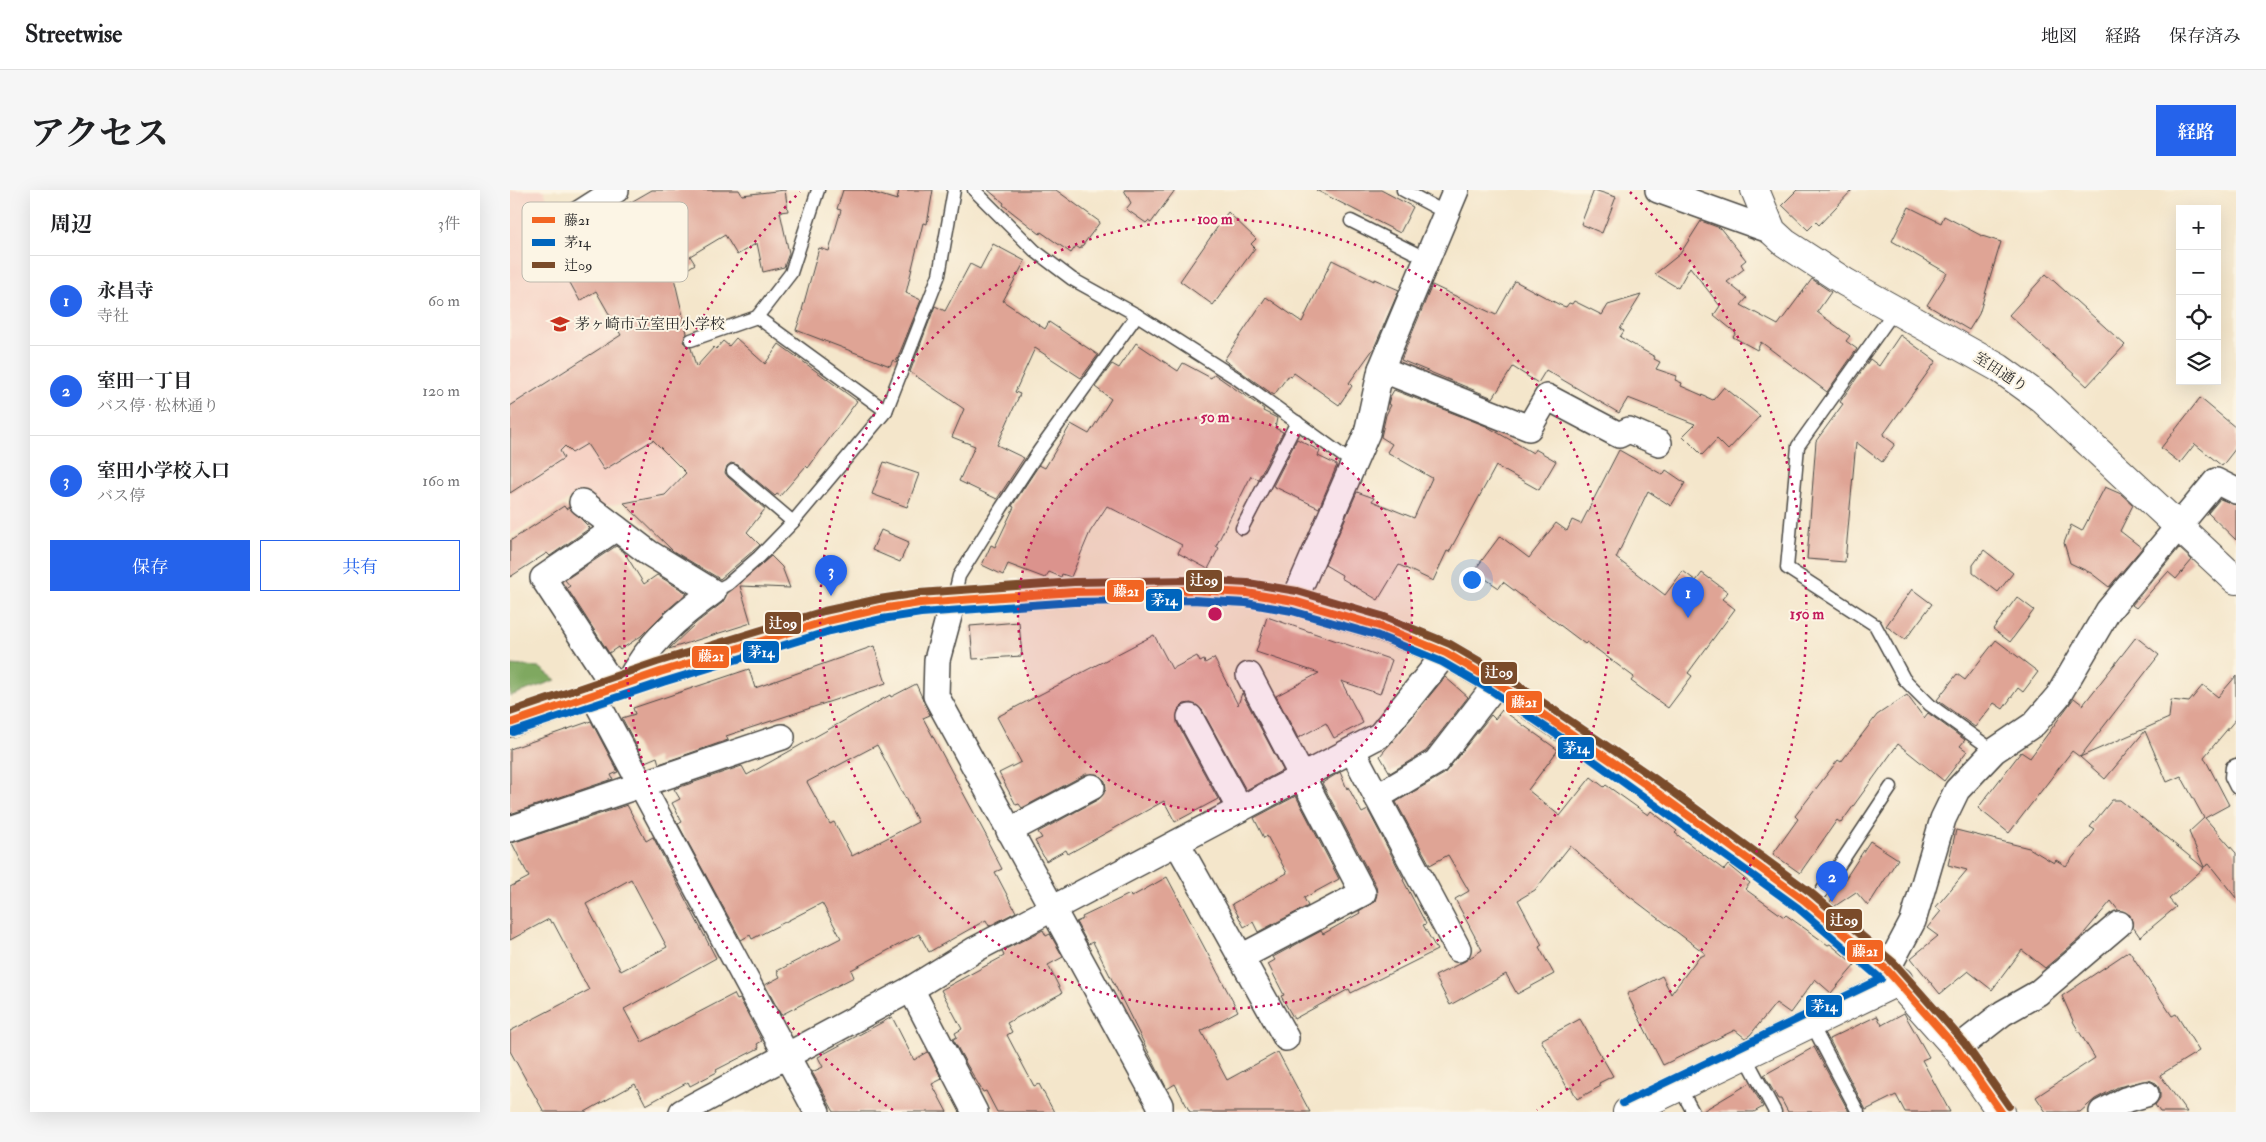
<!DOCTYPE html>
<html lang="ja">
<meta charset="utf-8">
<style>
body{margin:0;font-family:"IM FELL Double Pica","Noto Serif JP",serif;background:#f6f6f6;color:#202124}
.controls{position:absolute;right:15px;top:15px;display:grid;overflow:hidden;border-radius:0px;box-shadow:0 5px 20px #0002}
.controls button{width:45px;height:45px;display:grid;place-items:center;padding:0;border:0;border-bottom:1px solid #e0e0e0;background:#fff;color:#202124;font:25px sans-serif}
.you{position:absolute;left:961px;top:389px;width:18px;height:18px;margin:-12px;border:4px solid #fff;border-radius:50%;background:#1a73e8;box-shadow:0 0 0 8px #1a73e833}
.badge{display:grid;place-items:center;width:32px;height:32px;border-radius:50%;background:#2563eb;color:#fff;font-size:16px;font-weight:700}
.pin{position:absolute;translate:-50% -41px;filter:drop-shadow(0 1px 2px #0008)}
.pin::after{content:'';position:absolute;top:26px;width:18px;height:15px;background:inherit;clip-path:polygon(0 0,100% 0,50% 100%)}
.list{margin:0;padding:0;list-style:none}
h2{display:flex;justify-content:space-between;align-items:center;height:65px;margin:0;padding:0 20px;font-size:21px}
h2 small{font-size:16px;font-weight:400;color:#757577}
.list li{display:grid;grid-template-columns:32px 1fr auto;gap:15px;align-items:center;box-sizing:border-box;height:90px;padding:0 20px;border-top:1px solid #e0e0e0}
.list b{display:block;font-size:19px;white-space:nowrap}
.list p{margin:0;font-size:16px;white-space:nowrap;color:#757577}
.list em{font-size:16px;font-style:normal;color:#757577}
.actions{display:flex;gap:10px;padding:15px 20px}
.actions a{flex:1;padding:11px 0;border:1px solid #2563eb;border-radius:0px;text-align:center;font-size:18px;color:#2563eb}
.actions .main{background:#2563eb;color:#fff}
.icon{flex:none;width:28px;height:28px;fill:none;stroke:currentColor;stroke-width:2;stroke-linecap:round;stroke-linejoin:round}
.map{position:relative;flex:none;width:1726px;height:922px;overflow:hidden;border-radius:0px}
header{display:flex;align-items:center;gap:30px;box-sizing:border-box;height:70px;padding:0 25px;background:#fff;border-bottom:1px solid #e0e0e0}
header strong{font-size:24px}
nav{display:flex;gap:28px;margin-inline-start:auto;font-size:18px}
.intro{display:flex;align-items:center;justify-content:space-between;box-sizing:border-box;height:120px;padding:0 30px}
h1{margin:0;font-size:35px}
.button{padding:12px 22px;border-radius:0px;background:#2563eb;color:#fff;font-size:18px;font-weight:700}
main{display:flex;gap:30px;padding:0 30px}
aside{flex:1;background:#fff;border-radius:0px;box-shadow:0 5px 20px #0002}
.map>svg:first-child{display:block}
.built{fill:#f6d2c5}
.forest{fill:#7fa860;stroke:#556a46}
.building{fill:#dfa495;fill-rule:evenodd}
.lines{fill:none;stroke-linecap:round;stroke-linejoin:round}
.lane-casing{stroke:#494743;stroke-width:15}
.street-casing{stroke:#494743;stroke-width:28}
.secondary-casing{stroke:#494743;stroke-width:30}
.lane{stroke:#fff;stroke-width:12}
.street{stroke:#fff;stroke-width:25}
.secondary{stroke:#fff;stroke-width:28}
.bus-1-casing{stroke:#fcf5e5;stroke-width:11}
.bus-2-casing{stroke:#fcf5e5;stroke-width:11}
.bus-3-casing{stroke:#fcf5e5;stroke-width:11}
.bus-1{stroke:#f26522;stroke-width:8}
.bus-2{stroke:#0065bd;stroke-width:8}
.bus-3{stroke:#7a4b2a;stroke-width:8}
.ring{fill:none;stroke:#c2185b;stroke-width:2.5;stroke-dasharray:2.5 5}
.labels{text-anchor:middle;stroke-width:4;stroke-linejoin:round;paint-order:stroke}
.poi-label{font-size:15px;fill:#2b2b2b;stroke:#fcf5e5;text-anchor:start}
.street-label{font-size:15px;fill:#2b2b2b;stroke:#fcf5e5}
.key{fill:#fcf5e5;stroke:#bdb8ad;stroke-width:1}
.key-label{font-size:14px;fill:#2b2b2b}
.centre{fill:#c2185b;stroke:#fcf5e5;stroke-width:2.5}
.ring-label{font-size:15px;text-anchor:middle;font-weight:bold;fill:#c2185b;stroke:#fcf5e5;stroke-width:4;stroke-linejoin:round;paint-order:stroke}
.line-badge{stroke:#fcf5e5;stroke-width:2}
.badge-label{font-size:14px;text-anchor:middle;font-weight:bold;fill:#fff}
</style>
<header>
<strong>Streetwise</strong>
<nav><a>地図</a><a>経路</a><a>保存済み</a></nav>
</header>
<div class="intro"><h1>アクセス</h1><a class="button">経路</a></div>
<main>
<aside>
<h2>周辺<small>3件</small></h2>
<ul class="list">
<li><span class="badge">1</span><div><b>永昌寺</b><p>寺社</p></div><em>60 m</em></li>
<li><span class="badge">2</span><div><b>室田一丁目</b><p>バス停 · 松林通り</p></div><em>120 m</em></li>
<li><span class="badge">3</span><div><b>室田小学校入口</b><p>バス停</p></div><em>160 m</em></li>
</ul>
<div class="actions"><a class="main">保存</a><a>共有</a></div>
</aside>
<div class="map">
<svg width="1726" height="922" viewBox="0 0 1726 922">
<rect width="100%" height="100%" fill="#fcf5e5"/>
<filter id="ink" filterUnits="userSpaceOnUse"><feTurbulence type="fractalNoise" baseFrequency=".02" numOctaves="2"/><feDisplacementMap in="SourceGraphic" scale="10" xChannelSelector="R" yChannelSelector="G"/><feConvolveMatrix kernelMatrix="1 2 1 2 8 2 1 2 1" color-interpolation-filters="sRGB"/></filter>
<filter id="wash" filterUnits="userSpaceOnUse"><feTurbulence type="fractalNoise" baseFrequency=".0096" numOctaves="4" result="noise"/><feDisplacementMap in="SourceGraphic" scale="20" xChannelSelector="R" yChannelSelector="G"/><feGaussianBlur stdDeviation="1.12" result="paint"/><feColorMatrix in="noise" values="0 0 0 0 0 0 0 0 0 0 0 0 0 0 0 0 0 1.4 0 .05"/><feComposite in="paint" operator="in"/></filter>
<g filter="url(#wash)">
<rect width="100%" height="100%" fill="#f4e6cb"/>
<polygon class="built" points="0,0 34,0 50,51 149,218 171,301 92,317 65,306 0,345"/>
<polygon class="forest" points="0,475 29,477 46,490 0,506"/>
<g id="blocks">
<g class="building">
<polygon points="142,0 229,0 232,5 275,0 278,21 270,22 279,63 274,77 253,82 247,53 227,65 215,45 180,66 185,74 164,88 177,143 173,152 181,158 186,177 204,157 206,159 213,151 219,156 226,148 255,174 269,154 347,211 298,278 296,276 270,306 267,304 265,306 228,275 221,273 217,276 215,283 218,287 255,319 237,342 250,355 210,389 163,361 114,313 155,305 176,283 143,250 94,280 77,254 62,263 55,256 50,261 54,268 0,303 0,216 111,145 86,101 70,111 41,58"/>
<polygon points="333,0 354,0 387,10 389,0 423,0 417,34 413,33 396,103 411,110 386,172 383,170 380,176 286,140 293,120 292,120 309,58 319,61 331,20 327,19"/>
<polygon points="478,0 546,0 590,32 570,59 566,56 561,63 531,42 530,44 493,15 494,13"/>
<polygon points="614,0 665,0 641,33 638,31 636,33 616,19 621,13"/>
<polygon points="806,0 871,0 903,17 890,43"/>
<polygon points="1084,0 1106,7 1092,43 1071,34"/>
<polygon points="1287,0 1342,0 1309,35 1306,32 1298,40 1272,15"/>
<polygon points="1399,17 1431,33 1434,26 1472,46 1491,52 1469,124 1459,140 1417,115 1437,83 1382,51"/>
<polygon points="718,22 746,49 741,54 745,58 703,115 670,91"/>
<polygon points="1191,31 1210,38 1236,70 1231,74 1234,79 1217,92 1237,108 1231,115 1268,135 1302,89 1321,102 1307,122 1340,146 1336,151 1347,159 1317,202 1251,152 1247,160 1223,147 1226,143 1204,125 1210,116 1180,77 1168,98 1145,84 1170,64"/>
<polygon points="483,54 515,71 493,111 535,139 539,132 588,165 571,188 525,158 505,202 510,204 487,255 514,268 487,309 449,291 465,256 442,247 454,219 400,182 425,116 435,121 460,74 470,79"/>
<polygon points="822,70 864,91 864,89 889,100 864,158 839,193 842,196 829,215 784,183 781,187 778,186 764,205 714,170 756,107 792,132"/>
<polygon points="1536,84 1615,155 1577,196 1499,125"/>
<polygon points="1005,91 1050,115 1056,117 1059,113 1062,114 1064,111 1092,125 1098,115 1131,105 1110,139 1114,141 1110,147 1145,167 1144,169 1150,172 1146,179 1167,186 1165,190 1172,193 1171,196 1203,210 1214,197 1250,226 1218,260 1207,249 1192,265 1173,246 1185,234 1118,208 1109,223 1036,180 1028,193 1003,177 983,208 891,170 922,95 986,125"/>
<polygon points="1390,145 1426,171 1373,245 1385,254 1372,272 1346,252 1335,372 1297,369 1306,251 1333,214 1330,212 1360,169 1369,176"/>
<polygon points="626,153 668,181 673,173 701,188 704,184 754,219 753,221 767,228 765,238 773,242 748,289 741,286 706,356 709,358 698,379 668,363 672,355 597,316 580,342 561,387 552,384 551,387 539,382 535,388 498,374 493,385 472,375 481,355 485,357 504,317 502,316 529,275 535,278 561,234 579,244 601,209 585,197 602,174 609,178"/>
<polygon points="884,200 976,236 1023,263 1025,259 1046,271 1029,300 986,276 939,362 937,361 923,391 889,375 868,410 831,388 832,385 815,375 847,302 864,308 862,311 904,328 922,288 877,262 882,254 871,247 876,225 881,215 878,214 880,207"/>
<polygon points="1690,208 1726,238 1726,258 1712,276 1685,254 1670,273 1651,258"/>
<polygon points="787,249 810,261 808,266 827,275 809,318 763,296"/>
<polygon points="1109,260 1153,285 1156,280 1175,293 1161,316 1138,301 1106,368 1155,405 1173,381 1186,391 1192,383 1218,402 1212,409 1225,419 1178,483 1182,486 1158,518 1121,491 1124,487 1077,452 1075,454 993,392 989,398 964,381 990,346 1019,368 1046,333 1057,341 1062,330 1071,334"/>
<polygon points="374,272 409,284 397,317 362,304"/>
<polygon points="1595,297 1611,304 1623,315 1610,341 1632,358 1599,397 1581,383 1560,373 1554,353 1561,335 1572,341"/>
<polygon points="1710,309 1726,315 1726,350 1698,323"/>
<polygon points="54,316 56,319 59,317 80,338 40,366 37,363 0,387 0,351"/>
<polygon points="371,340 399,352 390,372 362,360"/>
<polygon points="106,356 114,362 134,394 147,385 177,403 155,422 131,446 110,460 108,457 99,463 57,398 60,396 55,390"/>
<polygon points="1669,358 1682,370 1666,389 1658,382 1626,418 1622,415"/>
<polygon points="1474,360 1503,383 1488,402 1463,383 1463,375"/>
<polygon points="261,366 272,377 280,398 230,396 241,433 159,459 186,433 212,413 217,404"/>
<polygon points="1402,399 1422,414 1395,450 1376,436"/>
<polygon points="1507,407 1524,420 1500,452 1483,439"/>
<polygon points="757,427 882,470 870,504 831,491 853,533 824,548 816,533 788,548 766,506 809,483 746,462"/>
<polygon points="509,432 512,466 463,469 460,436"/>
<polygon points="644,445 662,479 687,466 690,472 694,470 695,473 704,468 728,515 732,503 773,580 736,600 692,520 681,513 674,514 668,520 667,533 708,609 665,632 654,611 558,664 556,660 536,671 525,651 532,648 528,642 589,609 596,598 595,591 589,585 576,584 512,618 509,614 506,615 489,583 511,572 487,527"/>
<polygon points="1626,447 1649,465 1570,567 1562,561 1499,643 1468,618 1511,562 1520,568 1564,508 1573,515"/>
<polygon points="1486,450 1528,482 1513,502 1508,498 1493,519 1484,513 1465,537 1427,510 1447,484 1455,490"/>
<polygon points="364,456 376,493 216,546 218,550 149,574 147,567 135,572 112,528 125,524 123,518 239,479 245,498"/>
<polygon points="1726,486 1726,529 1694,567 1719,615 1695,628 1726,663 1726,708 1699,674 1694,677 1679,642 1694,628 1671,586 1657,592 1635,541 1595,589 1570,567 1659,528 1661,510 1679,512 1693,495 1708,507"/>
<polygon points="935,487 958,507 916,561 880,583 870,566"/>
<path d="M406 494 420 525 413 528 479 651 478 652 492 679 485 682 506 722 479 736 476 730 419 762 409 744 341 780 344 787 271 825 255 795 270 787 267 781 331 748 312 713 242 749 240 745 231 750 168 634 172 632 162 613 170 609 164 599 232 576 237 585 380 505 381 507ZM367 555 408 632 342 666 324 632 320 634 297 592Z"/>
<polygon points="1397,505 1414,528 1418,523 1455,550 1450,556 1457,561 1434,591 1388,554 1331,633 1327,630 1290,683 1263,664 1288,629 1285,626 1328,570 1331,572 1367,525"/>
<polygon points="992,520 1048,560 1018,600 1050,626 1081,587 1094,597 1096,595 1138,625 1141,621 1167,641 1165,643 1214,680 1218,675 1240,693 1235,699 1274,727 1276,725 1318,755 1320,754 1345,775 1321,803 1305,789 1280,823 1266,813 1240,845 1235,848 1225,840 1153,875 1117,804 1152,786 1161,804 1188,768 1196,764 1119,706 1060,656 1025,700 1008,710 1032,755 1029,757 1044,784 1007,804 996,784 940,815 925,786 955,771 972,760 945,709 959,701 938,665 920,675 886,612 934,584 981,525 985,529"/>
<polygon points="81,531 108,582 101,585 103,589 0,624 0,559"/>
<polygon points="830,582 837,599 838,597 852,623 858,620 894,689 893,690 916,734 913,735 927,760 841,803 839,799 784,829 771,806 774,805 758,774 765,770 763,767 811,741 813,744 850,723 849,721 865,711 867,704 866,696 812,593"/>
<polygon points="786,606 829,689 794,708 798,716 748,742 743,732 734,737 722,714 777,683 757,646 754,648 744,628"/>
<polygon points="1602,610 1610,610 1694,678 1659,709 1666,717 1630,747 1623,737 1620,725 1608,720 1601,711 1570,748 1535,778 1512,760 1482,800 1458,781 1430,804 1401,768 1428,746 1417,738 1431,721 1426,717 1457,680 1438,675 1446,640 1519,658 1544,673 1546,670 1556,676 1585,640 1580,637"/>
<path d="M117 615 136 651 143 647 206 768 114 819 132 852 224 804 227 810 230 809 252 851 247 854 249 858 206 880 207 882 180 896 178 892 136 915 125 894 75 922H34L0 861V841L79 800 43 732 41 733 39 729 0 750V697L19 687 2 653ZM121 689 157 757 111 781 76 714Z"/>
<polygon points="1360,651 1388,669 1358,716 1346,702 1325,716 1320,712"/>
<polygon points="657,687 728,821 691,841 717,890 768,862 800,922 680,922 665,894 657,899 583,752 578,754 566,732 573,729 572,727 620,704 621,707"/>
<polygon points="533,740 536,746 540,744 553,767 538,775 552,803 497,833 502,842 497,845 524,896 529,894 544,922 487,922 476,901 473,902 457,875 443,849 447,847 445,843 452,839 431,800 494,766 492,761"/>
<polygon points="1619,761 1662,826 1666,824 1689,861 1650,885 1677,922 1650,922 1645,915 1650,908 1650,900 1646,893 1639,890 1608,897 1585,909 1570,922 1536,922 1526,907 1585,868 1564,833 1552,806"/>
<polygon points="1394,823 1419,867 1412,870 1440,922 1395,922 1386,905 1356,920 1319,849 1367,826 1372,835"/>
<polygon points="382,827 404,870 418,862 432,889 422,894 437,922 324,922 302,882 313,877 308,867"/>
<polygon points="1070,829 1103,886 1089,893 1091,896 1067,909 1061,897 1058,899 1031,850"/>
<polygon points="1304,857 1339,922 1278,922 1271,909 1268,909 1254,885"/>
<polygon points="1240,893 1253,917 1244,922 1191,922"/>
</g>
</g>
</g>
<g filter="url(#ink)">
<use href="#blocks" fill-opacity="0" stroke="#494743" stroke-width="1"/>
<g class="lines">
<g class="lane-casing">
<g id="lane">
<polyline points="308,0 281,83 247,127 376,221"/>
<polyline points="464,0 525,61 562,89 627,125 726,188 844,274"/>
<polyline points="893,0 936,23"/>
<polyline points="841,31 917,69"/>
<polyline points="1385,120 1288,256 1277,378 1365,435 1394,489 1420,515 1484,561"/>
<polyline points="181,150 247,127"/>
<polyline points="223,281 283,332"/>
<polyline points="732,338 787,232"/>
<polyline points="203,402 218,394 249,367 283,332 376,221 429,85 444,0"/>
<polyline points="443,411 449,386 492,317 529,261 627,125"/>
<polyline points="1726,575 1722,577 1721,587 1726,597"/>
<polyline points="1302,716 1381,597"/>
<polyline points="1301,833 1348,922"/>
<polyline points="1234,864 1265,922"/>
<polyline points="1169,896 1183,922"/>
</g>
</g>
<g class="street-casing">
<g id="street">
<polyline points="1148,0 1262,41"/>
<polyline points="48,37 106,0"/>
<polyline points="871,179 1019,238 1037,207 1109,245 1119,240 1149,253"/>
<path d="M72 312 139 363 203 402C166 428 138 454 117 494"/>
<polyline points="443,411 427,470 426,506 650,915 650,922"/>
<polyline points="784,411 857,243 871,179 946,0"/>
<polyline points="105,498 33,388 106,338"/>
<polyline points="83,505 307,922"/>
<polyline points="680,527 730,619"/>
<polyline points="842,560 948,759"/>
<polyline points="867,607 926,572 987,493"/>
<polyline points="0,639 272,547"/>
<polyline points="499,641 582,597"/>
<polyline points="667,653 776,848"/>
<polyline points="731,767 853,703 739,485"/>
<polyline points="1377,780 1403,731 1433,629 1447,600 1484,561 1524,534 1548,506 1598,421 1706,291 1726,301"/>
<polyline points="401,799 465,922"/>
<polyline points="1447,859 1493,823 1528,803 1609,734"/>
<polyline points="172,922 401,799 466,759 870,545 936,463"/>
<polyline points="1592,922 1615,910 1636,904"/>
</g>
</g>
<g class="secondary-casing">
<g id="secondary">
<polyline points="1245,0 1262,41 1275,53 1335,92 1489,178 1532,209 1726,390"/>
<polyline points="0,533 150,482 317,431 370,419 410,413 564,402 682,400 737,403 784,411 869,436 936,463 987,493 1138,596 1294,710 1377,780 1447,859 1491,922"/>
<polyline points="1117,922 1389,791"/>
</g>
</g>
<use href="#lane" class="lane"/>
<use href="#street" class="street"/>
<use href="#secondary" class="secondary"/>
<g class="bus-1-casing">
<polyline id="bus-1" points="0,533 150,482 317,431 370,419 410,413 564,402 682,400 737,403 784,411 869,436 936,463 987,493 1138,596 1294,710 1377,780 1447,859 1491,922"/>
</g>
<g class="bus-2-casing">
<polyline id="bus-2" points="3,542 153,492 320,441 372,429 411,423 564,412 682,410 736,413 782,421 866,445 932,472 982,501 1059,553 1288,718 1371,789 1113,913"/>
</g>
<g class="bus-3-casing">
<polyline id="bus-3" points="0,522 147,472 314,421 369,409 409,403 564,392 683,390 738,393 787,401 872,426 940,454 993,485 1144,588 1300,702 1383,772 1454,852 1499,916"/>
</g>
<use href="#bus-1" class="bus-1"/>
<use href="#bus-2" class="bus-2"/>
<use href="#bus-3" class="bus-3"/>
</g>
</g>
<circle cx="705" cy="424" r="197" fill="#c2185b" fill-opacity=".12"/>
<g class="ring">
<circle cx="705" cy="424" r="197"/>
<circle cx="705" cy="424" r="395"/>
<path d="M383 920A592 592 0 0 1 290 2M1120 2A592 592 0 0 1 1027 920"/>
</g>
<defs>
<g id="school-bare" transform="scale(1.5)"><path d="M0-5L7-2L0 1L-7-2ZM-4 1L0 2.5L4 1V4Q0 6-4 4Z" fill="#c8321e" stroke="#fcf5e5" stroke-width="2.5" paint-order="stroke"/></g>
</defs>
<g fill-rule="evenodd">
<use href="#school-bare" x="50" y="134"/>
</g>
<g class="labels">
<g class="poi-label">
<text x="65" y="139">茅ヶ崎市立室田小学校</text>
</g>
<g class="street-label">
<text transform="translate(1491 182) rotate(33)" y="5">室田通り</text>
</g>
</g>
<rect x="12" y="12" width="166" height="80" rx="8" class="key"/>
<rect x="22" y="27" width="23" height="6" fill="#f26522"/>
<rect x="22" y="49" width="23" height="7" fill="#0065bd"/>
<rect x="22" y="72" width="23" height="6" fill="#7a4b2a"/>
<g class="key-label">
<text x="54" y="35">藤21</text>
<text x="54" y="57">茅14</text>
<text x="54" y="80">辻09</text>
</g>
<circle cx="705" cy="424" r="8" class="centre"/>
<g class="ring-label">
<text x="705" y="34">100 m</text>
<text x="705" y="232">50 m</text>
<text x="1297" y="429">150 m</text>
</g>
<g class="line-badge">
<rect x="675" y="379" width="38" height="24" rx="5" fill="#7a4b2a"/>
<rect x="596" y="389" width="39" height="24" rx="5" fill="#f26522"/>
<rect x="635" y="398" width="38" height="24" rx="5" fill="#0065bd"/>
<rect x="254" y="421" width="38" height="24" rx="5" fill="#7a4b2a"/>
<rect x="232" y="450" width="38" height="24" rx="5" fill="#0065bd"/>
<rect x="181" y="455" width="39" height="24" rx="5" fill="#f26522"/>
<rect x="970" y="471" width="38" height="24" rx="5" fill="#7a4b2a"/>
<rect x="995" y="500" width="38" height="24" rx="5" fill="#f26522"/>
<rect x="1047" y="546" width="38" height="24" rx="5" fill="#0065bd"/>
<rect x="1315" y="718" width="38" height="24" rx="5" fill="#7a4b2a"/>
<rect x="1336" y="749" width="38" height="24" rx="5" fill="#f26522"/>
<rect x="1295" y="804" width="38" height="24" rx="5" fill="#0065bd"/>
</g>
<g class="badge-label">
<text x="694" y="395">辻09</text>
<text x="616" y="406">藤21</text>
<text x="654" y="415">茅14</text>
<text x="273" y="438">辻09</text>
<text x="251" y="467">茅14</text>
<text x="201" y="471">藤21</text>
<text x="989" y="487">辻09</text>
<text x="1014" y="517">藤21</text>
<text x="1066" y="563">茅14</text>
<text x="1334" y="735">辻09</text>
<text x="1355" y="766">藤21</text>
<text x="1314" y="821">茅14</text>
</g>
</svg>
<div class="controls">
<button>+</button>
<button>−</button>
<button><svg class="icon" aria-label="locate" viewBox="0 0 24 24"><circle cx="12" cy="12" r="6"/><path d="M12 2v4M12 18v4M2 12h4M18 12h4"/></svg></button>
<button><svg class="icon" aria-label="layers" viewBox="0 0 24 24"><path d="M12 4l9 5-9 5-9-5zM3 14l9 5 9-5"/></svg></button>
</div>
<div class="you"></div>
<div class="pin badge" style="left:1178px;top:428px">1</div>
<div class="pin badge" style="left:1322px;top:712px">2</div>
<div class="pin badge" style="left:321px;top:406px">3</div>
</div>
</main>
